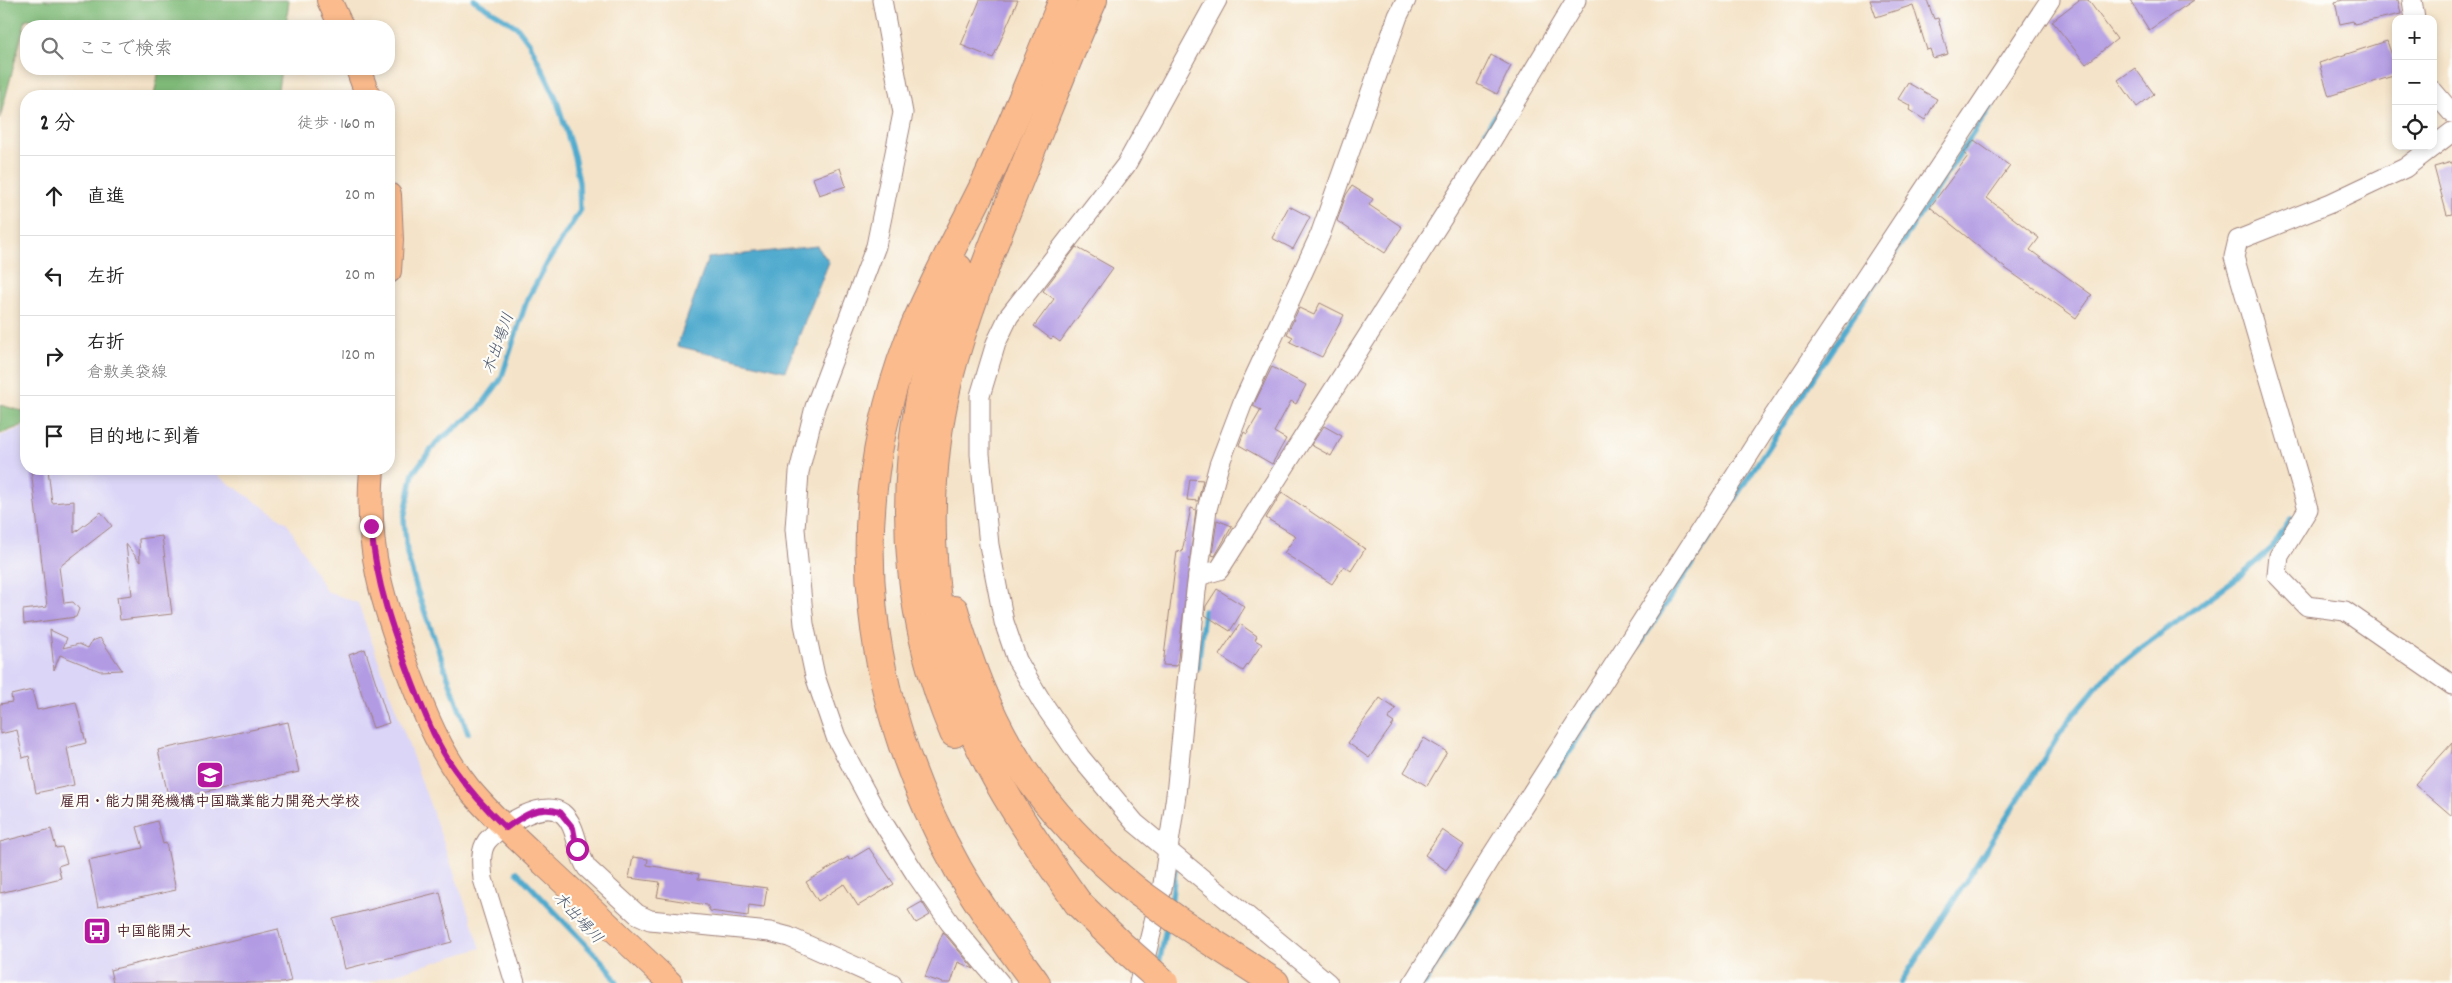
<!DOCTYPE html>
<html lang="ja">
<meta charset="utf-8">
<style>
body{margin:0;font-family:Dekko,"Klee One",sans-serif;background:#f6f6f6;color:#222}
.controls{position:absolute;right:15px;top:15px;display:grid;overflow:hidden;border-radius:10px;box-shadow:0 2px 8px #0003}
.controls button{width:45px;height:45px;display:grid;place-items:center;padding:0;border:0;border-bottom:1px solid #e0e0e0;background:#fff;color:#222;font:25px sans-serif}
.stop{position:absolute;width:15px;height:15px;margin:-11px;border:4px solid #b5179e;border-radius:50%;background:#fff}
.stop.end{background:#b5179e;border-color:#fff;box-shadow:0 1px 5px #0008}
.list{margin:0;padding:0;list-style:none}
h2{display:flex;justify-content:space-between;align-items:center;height:65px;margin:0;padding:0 20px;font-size:21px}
h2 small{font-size:16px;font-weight:400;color:#767676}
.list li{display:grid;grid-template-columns:32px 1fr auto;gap:15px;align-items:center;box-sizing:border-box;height:80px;padding:0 20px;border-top:1px solid #e0e0e0}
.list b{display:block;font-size:19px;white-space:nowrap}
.list p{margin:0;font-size:16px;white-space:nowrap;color:#767676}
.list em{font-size:16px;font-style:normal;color:#767676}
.icon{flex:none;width:28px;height:28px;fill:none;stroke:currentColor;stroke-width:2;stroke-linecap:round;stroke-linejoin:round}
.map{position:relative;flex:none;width:2452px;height:983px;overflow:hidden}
.search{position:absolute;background:#fff;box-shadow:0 2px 8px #0003;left:20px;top:20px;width:375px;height:55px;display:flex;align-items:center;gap:12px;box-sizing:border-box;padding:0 18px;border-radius:20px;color:#767676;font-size:19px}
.panel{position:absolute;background:#fff;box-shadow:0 2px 8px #0003;left:20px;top:90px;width:375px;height:385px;border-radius:20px}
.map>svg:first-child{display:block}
.built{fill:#dbd6f7}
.forest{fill:#81bc7a;stroke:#666e52}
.water{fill:#50aace;stroke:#4d647c}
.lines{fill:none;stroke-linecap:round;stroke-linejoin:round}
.stream{stroke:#50aace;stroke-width:5.5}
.building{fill:#b29be3}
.minor-casing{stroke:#9f817a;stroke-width:21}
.major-casing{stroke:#9f817a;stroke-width:26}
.highway-casing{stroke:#9f817a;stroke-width:30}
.minor{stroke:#fff;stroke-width:19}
.major{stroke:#fbbb8c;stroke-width:24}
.highway{stroke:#fbbb8c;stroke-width:28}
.highway-bridge-casing{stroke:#9f817a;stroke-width:30;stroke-linecap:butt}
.highway-bridge{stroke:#fbbb8c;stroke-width:28}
.route{stroke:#b5179e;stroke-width:6}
.labels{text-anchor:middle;stroke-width:4.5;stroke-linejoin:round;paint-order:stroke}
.poi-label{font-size:15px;font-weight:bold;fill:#4a1f2b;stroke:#fdfcf7}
.water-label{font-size:16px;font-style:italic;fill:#4c576c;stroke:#fdfcf7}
</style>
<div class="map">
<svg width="2452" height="983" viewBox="0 0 2452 983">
<rect width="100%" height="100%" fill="#fdfcf7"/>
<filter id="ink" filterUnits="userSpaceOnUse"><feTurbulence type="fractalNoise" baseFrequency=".02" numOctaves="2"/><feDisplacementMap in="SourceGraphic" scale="10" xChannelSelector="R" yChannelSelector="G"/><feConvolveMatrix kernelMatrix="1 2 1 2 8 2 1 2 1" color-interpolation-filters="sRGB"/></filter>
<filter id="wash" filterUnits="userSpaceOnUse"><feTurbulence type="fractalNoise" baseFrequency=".0096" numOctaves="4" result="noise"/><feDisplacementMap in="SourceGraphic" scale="20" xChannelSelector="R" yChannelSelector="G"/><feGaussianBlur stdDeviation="1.12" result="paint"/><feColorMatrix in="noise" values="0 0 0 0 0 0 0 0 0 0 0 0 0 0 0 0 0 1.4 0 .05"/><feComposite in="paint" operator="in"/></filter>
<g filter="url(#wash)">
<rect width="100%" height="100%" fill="#f4e3c8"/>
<polygon class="built" points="26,426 26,469 208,469 287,523 326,591 358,603 481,948 366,983 0,983 0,436"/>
<g class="forest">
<polygon points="0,0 289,0 286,26 112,26 26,19 0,118"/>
<polygon points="159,69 281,69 277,96 154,96"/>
<polygon points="0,405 26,412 26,424 0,434"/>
</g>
<polygon class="water" points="817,246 829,262 785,371 677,346 708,258"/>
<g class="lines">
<g class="stream">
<polyline points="1486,131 1510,92"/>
<polyline points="1198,668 1204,611"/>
<polyline points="468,733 417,590 407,554 404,519 413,473 437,442 479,409 501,379 527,300 549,260 580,211 579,183 574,156 556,98 530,44 517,27 474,0"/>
<polyline points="1554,775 2023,57"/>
<polyline points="517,872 609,969 617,983"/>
<polyline points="1171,906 1176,861"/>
<polyline points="1158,968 1167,923"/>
<polyline points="1425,983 1477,897"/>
<polyline points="1901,983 2068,721 2103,679 2145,645 2242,574 2273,547 2291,519"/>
</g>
</g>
<g id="blocks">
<g class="building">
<polygon points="980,0 1018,0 993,58 961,45"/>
<polygon points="1870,0 1927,0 1934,19 1938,18 1948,54 1933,58 1930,49 1927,50 1913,5 1876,17"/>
<polygon points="2079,0 2088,0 2117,39 2086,64 2052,21"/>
<polygon points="2130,0 2194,0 2149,30"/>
<polygon points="2343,0 2398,0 2401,14 2354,24 2353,21 2340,24 2335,2"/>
<polygon points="2387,41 2396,67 2396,75 2329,96 2319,63"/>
<polygon points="1491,55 1511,66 1497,94 1477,84"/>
<polygon points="2135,68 2154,94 2137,107 2118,80"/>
<polygon points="1908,83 1937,99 1925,120 1909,110 1911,106 1898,99"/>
<polygon points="1974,140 2010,166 1987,198 2039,238 2030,250 2092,295 2076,318 2005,268 1930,207 1968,156 1964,153"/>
<polygon points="2452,162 2452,214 2447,215 2434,167"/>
<polygon points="840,168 846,186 819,195 813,178"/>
<polygon points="1352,186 1373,199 1369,205 1402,227 1385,253 1337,221 1346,195"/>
<polygon points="1289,206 1310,217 1293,249 1272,238"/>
<polygon points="1076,247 1113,268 1060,342 1053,337 1051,339 1034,326 1054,299 1043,291"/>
<polygon points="1320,303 1344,315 1322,357 1290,342 1293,337 1287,334 1299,308 1314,315"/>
<polygon points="1272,367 1306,385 1296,404 1291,401 1274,432 1286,439 1272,464 1239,445 1244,432 1247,434 1261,410 1253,406"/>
<polygon points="1324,426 1342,436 1331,456 1311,445"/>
<polygon points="31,469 48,469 52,503 74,501 74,533 101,512 112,526 59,567 64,603 73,602 79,609 76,617 24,624 23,610 47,607"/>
<polygon points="1190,479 1203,480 1198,501 1187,500"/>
<polygon points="1282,492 1365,549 1351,571 1344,566 1332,584 1284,553 1296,536 1266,518"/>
<polygon points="1191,508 1196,510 1177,666 1163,665 1177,551 1182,552"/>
<polygon points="1217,520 1232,526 1215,556 1212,555"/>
<polygon points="162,536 172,614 120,620 117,597 132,595 126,544 140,562 139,539"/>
<polygon points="1217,589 1245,607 1230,631 1205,615 1206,606"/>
<polygon points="1240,624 1257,636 1255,640 1262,644 1243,671 1219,655"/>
<polygon points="50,630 67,638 63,648 79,644 88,648 92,641 100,638 122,670 100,671 60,655 54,670"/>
<polygon points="365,649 389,723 373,728 349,655"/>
<polygon points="32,690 37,710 76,702 86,743 67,748 74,785 36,793 29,756 23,758 17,730 0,734 0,704 12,702 11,695"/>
<polygon points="1380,698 1396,709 1388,719 1394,723 1369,758 1348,743"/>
<polygon points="288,722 299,772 169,800 158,750"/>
<polygon points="1424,738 1447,752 1427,786 1404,772"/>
<polygon points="2452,743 2452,816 2415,784"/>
<polygon points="157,821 163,844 166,843 176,890 98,907 88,860 143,848 137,827"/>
<polygon points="51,829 56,848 62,847 67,863 58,866 61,878 0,893 0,842"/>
<polygon points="1442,830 1464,845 1446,870 1425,855"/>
<polygon points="869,848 894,884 858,906 844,884 818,901 806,882 848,857 849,860"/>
<polygon points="633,857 648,859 647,865 699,874 698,879 767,888 764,907 749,905 748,916 710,911 707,905 657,897 660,882 629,878"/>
<polygon points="440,892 452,942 345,969 333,919"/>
<polygon points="922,902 930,915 916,923 908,910"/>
<polygon points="278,929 291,981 282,983 113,983 110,970"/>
<polygon points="943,932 974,969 958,962 951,983 943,983 925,977"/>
</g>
</g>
</g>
<g filter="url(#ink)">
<use href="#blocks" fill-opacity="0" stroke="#9f817a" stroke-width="1"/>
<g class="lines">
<g class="minor-casing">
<g id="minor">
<polyline points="882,0 903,113 876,246 815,407 799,472 795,529 804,624 815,676 836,737 875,810 915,873 950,923 1000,983"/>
<polyline points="1217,0 1126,165 1009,316 996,343 980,396 980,454 989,545 1004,622 1017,660 1042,702 1080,757 1135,823 1328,983"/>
<polyline points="2412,0 2415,19"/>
<polyline points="2433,91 2452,113"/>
<polyline points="2452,132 2405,168 2331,203 2238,240 2234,257 2308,509 2279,556 2277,575 2307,606 2345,611 2452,685"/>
<polyline points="1198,576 1219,570 1487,148 1576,0"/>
<path d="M515 983 483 879C482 867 479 852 487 841 500 826 543 799 562 813 578 826 576 852 587 868L637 914 650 920 770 932 789 937 892 983"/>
<polyline points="1139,983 1163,884 1176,795 1196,591 1207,509 1219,465 1243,402 1320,235 1398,16 1406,0"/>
<polyline points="1413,983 1492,855 1773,417 2050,0"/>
</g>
</g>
<g class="major-casing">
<g id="major">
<polyline points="329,0 341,26"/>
<polyline points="358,69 368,96"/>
<polyline points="389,195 391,240 389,271"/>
<path d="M372 469C365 550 383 604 411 678 426 717 442 756 469 789 492 817 520 841 546 866 588 905 629 944 670 983"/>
</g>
</g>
<g class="highway-casing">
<g id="highway">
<path d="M954 610C987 733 1039 812 1138 892"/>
<path d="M954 733C909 626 898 512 920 399 929 354 944 311 958 268"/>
<path d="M1078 903C1034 841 990 779 963 707 926 605 923 486 948 381 966 311 994 243 1021 175 1045 117 1067 58 1093 0"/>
<polyline points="1176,919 1275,983"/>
<path d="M1036 983C1009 946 981 909 958 869 865 702 840 521 909 340 931 284 962 231 988 177 1015 119 1039 59 1063 0"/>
</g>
</g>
<use href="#minor" class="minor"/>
<use href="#major" class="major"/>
<use href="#highway" class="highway"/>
<g class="highway-bridge-casing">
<g id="highway-bridge">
<polyline points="1138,892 1176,919"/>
<polyline points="1078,903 1121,945 1164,983"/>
</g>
</g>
<use href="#highway-bridge" class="highway-bridge"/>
</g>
</g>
<g class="lines" filter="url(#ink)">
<path class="route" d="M371 526C376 584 393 631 413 684 425 714 436 744 455 770 470 791 487 810 506 828 524 815 538 805 560 812L573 828 577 849"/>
</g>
<defs>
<g id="university-square" transform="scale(1.4375)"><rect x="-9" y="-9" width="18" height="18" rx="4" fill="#b5179e" stroke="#fdfcf7"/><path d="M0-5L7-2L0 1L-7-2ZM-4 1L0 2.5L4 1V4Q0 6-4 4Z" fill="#fff"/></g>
<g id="bus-square" transform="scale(1.4375)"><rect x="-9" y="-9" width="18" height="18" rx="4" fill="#b5179e" stroke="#fdfcf7"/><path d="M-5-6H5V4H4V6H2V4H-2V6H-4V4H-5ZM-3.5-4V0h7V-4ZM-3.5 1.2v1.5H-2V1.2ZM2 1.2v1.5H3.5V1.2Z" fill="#fff"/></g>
</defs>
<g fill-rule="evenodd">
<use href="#university-square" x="210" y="775"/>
<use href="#bus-square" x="97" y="931"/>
</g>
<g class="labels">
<g class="poi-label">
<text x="210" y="806">雇用・能力開発機構中国職業能力開発大学校</text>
<text x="116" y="936" text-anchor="start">中国能開大</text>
</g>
<g class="water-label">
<text transform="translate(497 343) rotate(-70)" y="6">木出場川</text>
<text transform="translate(579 917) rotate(47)" y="6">木出場川</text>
</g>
</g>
</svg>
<div class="controls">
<button>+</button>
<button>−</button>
<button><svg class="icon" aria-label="locate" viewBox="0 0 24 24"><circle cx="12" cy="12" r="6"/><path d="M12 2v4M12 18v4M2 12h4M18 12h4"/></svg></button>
</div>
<div class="stop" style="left:577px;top:849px"></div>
<div class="stop end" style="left:371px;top:526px"></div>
<div class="search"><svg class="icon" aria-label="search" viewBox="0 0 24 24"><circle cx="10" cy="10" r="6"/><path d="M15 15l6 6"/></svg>ここで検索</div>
<section class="panel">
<h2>2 分<small>徒歩 · 160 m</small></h2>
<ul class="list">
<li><svg class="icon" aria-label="ahead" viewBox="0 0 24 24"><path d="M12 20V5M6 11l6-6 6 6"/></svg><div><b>直進</b></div><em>20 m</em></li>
<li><svg class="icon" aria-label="left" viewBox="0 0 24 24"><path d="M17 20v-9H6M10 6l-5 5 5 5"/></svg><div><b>左折</b></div><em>20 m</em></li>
<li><svg class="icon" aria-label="right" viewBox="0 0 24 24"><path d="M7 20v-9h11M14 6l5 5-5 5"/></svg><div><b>右折</b><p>倉敷美袋線</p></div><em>120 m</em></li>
<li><svg class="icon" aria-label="arrive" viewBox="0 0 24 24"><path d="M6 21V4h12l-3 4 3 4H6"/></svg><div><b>目的地に到着</b></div></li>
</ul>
</section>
</div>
